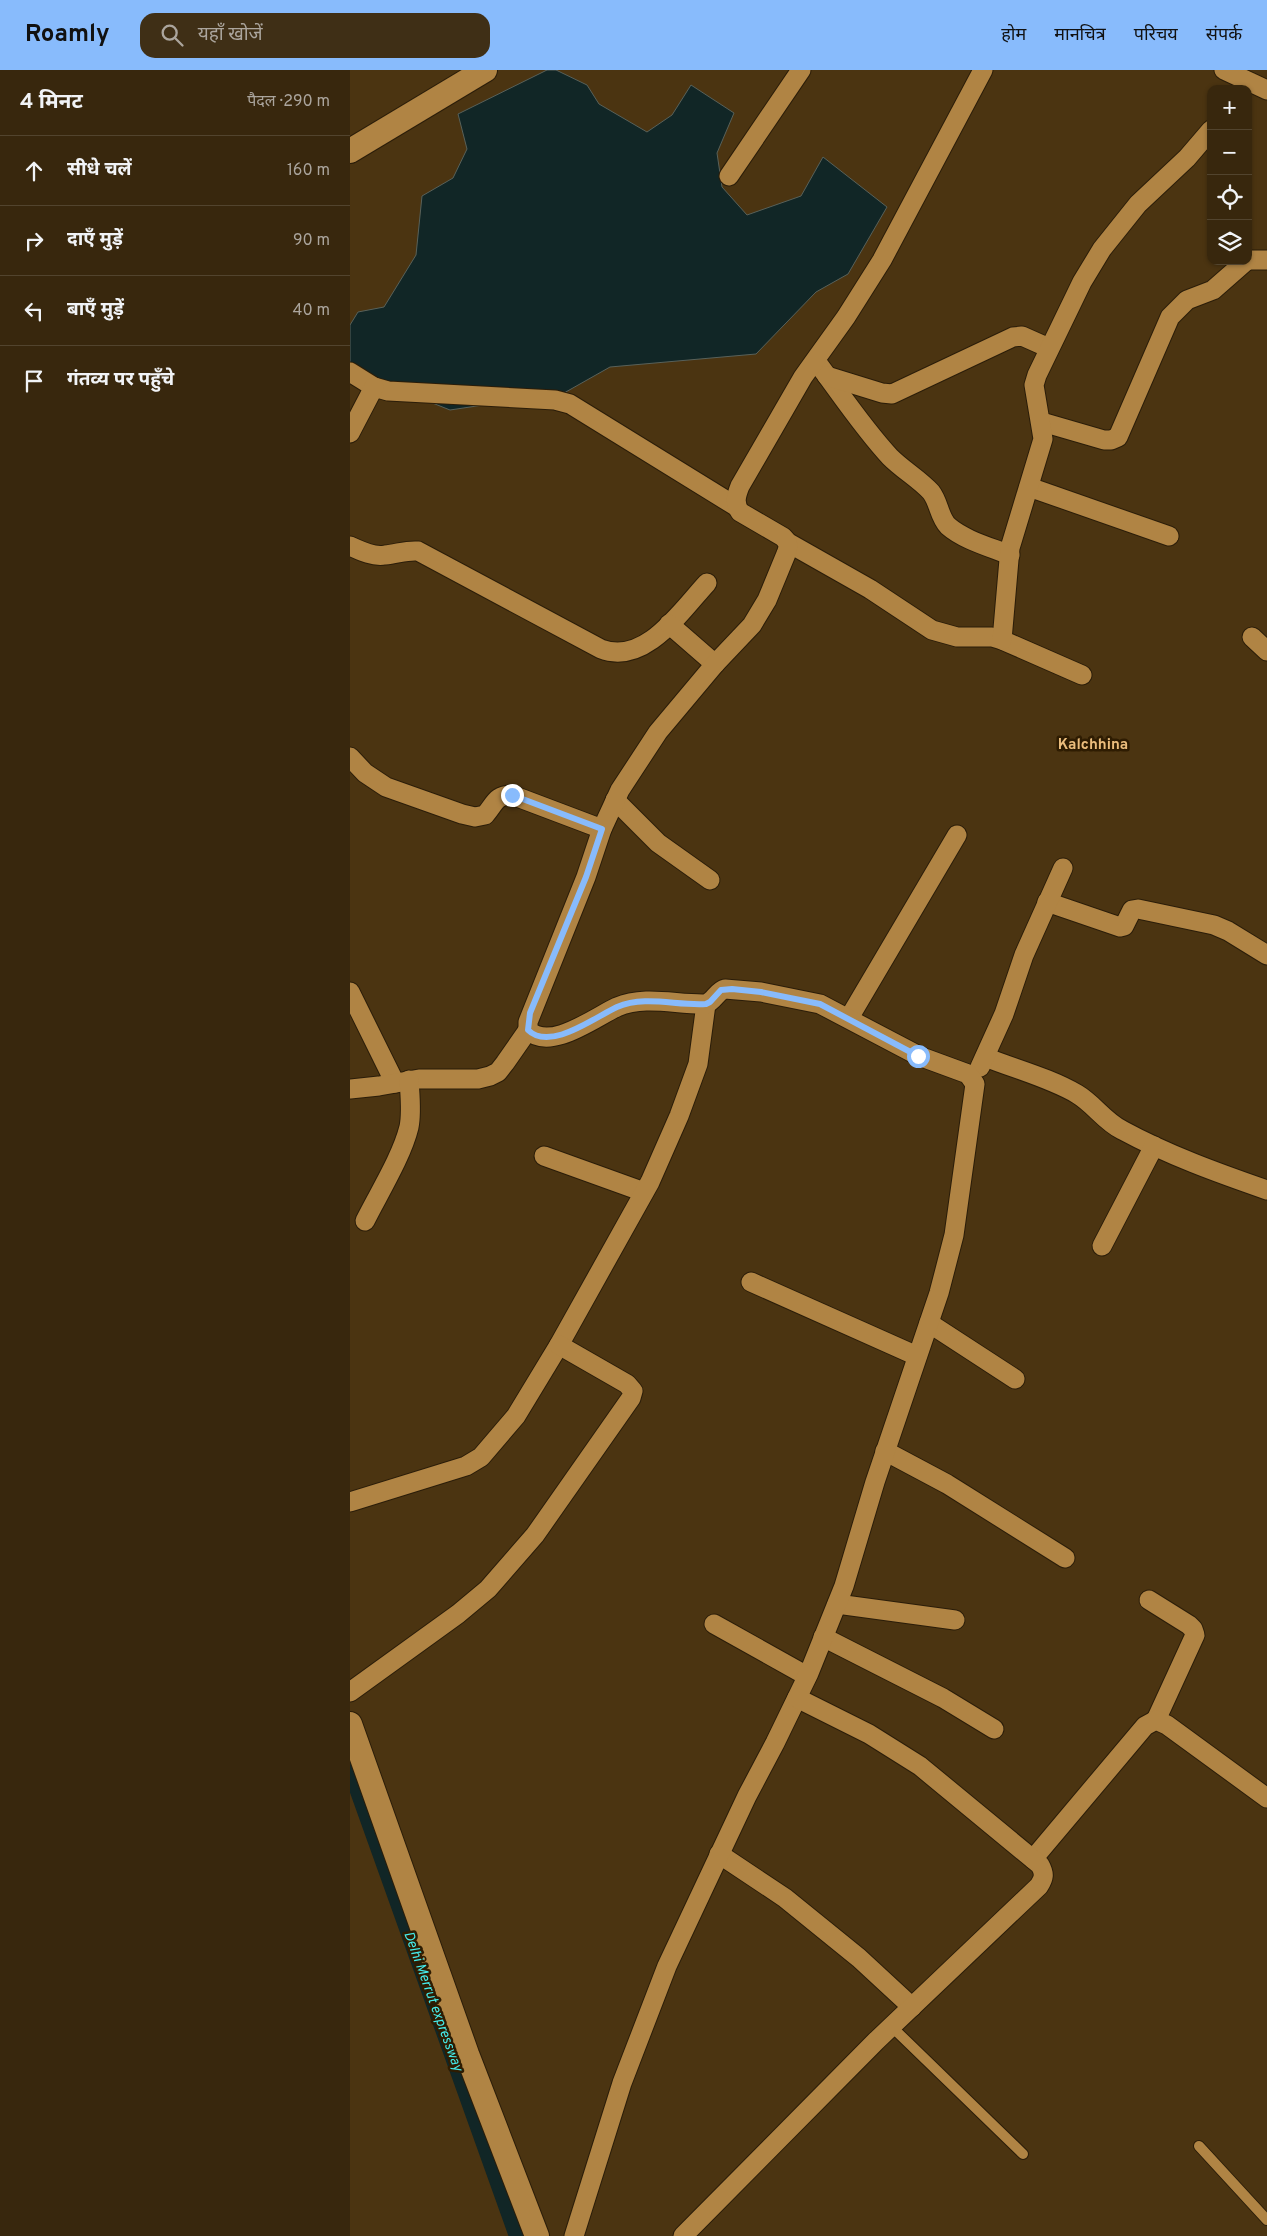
<!DOCTYPE html>
<html lang="hi">
<meta charset="utf-8">
<style>
body{margin:0;font-family:Overpass,"Noto Sans Devanagari",sans-serif;background:#3f2f16;color:#f1f3f6}
.controls{position:absolute;right:15px;top:15px;display:grid;overflow:hidden;border-radius:10px;box-shadow:0 1px 4px #0004}
.controls button{width:45px;height:45px;display:grid;place-items:center;padding:0;border:0;border-bottom:1px solid #52442e;background:#38270d;color:#f1f3f6;font:25px sans-serif}
.stop{position:absolute;width:15px;height:15px;margin:-11px;border:4px solid #88bbfc;border-radius:50%;background:#fff}
.stop.end{background:#88bbfc;border-color:#fff;box-shadow:0 1px 5px #0008}
.list{margin:0;padding:0;list-style:none}
h2{display:flex;justify-content:space-between;align-items:center;height:65px;margin:0;padding:0 20px;font-size:21px}
h2 small{font-size:16px;font-weight:400;color:#aba59d}
.list li{display:grid;grid-template-columns:32px 1fr auto;gap:15px;align-items:center;box-sizing:border-box;height:70px;padding:0 20px;border-top:1px solid #52442e}
.list b{display:block;font-size:19px;white-space:nowrap}
.list em{font-size:16px;font-style:normal;color:#aba59d}
.icon{flex:none;width:28px;height:28px;fill:none;stroke:currentColor;stroke-width:2;stroke-linecap:round;stroke-linejoin:round}
.map{position:relative;flex:none;width:917px;height:2166px;overflow:hidden}
header{display:flex;align-items:center;gap:30px;box-sizing:border-box;height:70px;padding:0 25px;background:#88bbfc;color:#111}
header strong{font-size:24px}
nav{display:flex;gap:28px;margin-inline-start:auto;font-size:18px}
.search{width:350px;height:45px;background:#3f2f16;display:flex;align-items:center;gap:12px;box-sizing:border-box;padding:0 18px;border-radius:15px;color:#aba59d;font-size:19px}
main{display:flex}
aside{flex:1;background:#38270d}
.map>svg:first-child{display:block}
.water{fill:#112626;stroke:#58615a}
.lines{fill:none;stroke-linecap:round;stroke-linejoin:round}
.canal{stroke:#112626;stroke-width:18}
.service-casing{stroke:#2b1d09;stroke-width:12}
.minor-casing{stroke:#2b1d09;stroke-width:21}
.tertiary-casing{stroke:#2b1d09;stroke-width:26}
.service{stroke:#b08444;stroke-width:10}
.minor{stroke:#b08444;stroke-width:19}
.tertiary{stroke:#b08444;stroke-width:24}
.route{stroke:#88bbfc;stroke-width:6}
.labels{text-anchor:middle;stroke-width:5;stroke-linejoin:round;paint-order:stroke}
.water-label{font-size:14px;font-style:italic;fill:#45ecec;stroke:#2e1c02}
.quarter-label{font-size:15px;font-weight:bold;fill:#ebbd7c;stroke:#2e1c02}
</style>
<header>
<strong>Roamly</strong>
<div class="search"><svg class="icon" aria-label="search" viewBox="0 0 24 24"><circle cx="10" cy="10" r="6"/><path d="M15 15l6 6"/></svg>यहाँ खोजें</div>
<nav><a>होम</a><a>मानचित्र</a><a>परिचय</a><a>संपर्क</a></nav>
</header>
<main>
<aside>
<h2>4 मिनट<small>पैदल · 290 m</small></h2>
<ul class="list">
<li><svg class="icon" aria-label="ahead" viewBox="0 0 24 24"><path d="M12 20V5M6 11l6-6 6 6"/></svg><div><b>सीधे चलें</b></div><em>160 m</em></li>
<li><svg class="icon" aria-label="right" viewBox="0 0 24 24"><path d="M7 20v-9h11M14 6l5 5-5 5"/></svg><div><b>दाएँ मुड़ें</b></div><em>90 m</em></li>
<li><svg class="icon" aria-label="left" viewBox="0 0 24 24"><path d="M17 20v-9H6M10 6l-5 5 5 5"/></svg><div><b>बाएँ मुड़ें</b></div><em>40 m</em></li>
<li><svg class="icon" aria-label="arrive" viewBox="0 0 24 24"><path d="M6 21V4h12l-3 4 3 4H6"/></svg><div><b>गंतव्य पर पहुँचे</b></div></li>
</ul>
</aside>
<div class="map">
<svg width="917" height="2166" viewBox="0 0 917 2166">
<rect width="100%" height="100%" fill="#4b3411"/>
<polygon class="water" points="197,0 206,0 237,15 249,34 297,62 322,45 341,15 384,43 367,83 372,117 397,145 451,126 473,87 537,137 498,204 466,222 406,284 260,297 214,323 100,340 0,300 0,255 8,242 34,237 66,185 72,126 103,108 117,79 108,44"/>
<g class="lines">
<polyline class="canal" points="0,1696 168,2166"/>
<g class="service-casing">
<g id="service">
<polyline points="541,1956 673,2084"/>
<polyline points="849,2076 917,2150"/>
</g>
</g>
<g class="minor-casing">
<g id="minor">
<polyline points="874,0 917,20"/>
<polyline points="379,106 451,0"/>
<polyline points="898,190 917,190"/>
<path d="M466 291C490 323 513 358 540 387 553 400 569 409 581 422 589 432 589 447 598 456 614 470 640 477 660 485"/>
<polyline points="0,302 24,317 38,321 205,330 220,334 387,437"/>
<polyline points="477,306 532,323 542,324 663,267 672,266 699,278"/>
<polyline points="692,352 754,370 761,370 768,367 820,247 837,230 863,220 896,191"/>
<polyline points="0,363 24,317"/>
<polyline points="679,417 819,466"/>
<polyline points="437,472 520,519 582,560 607,567 642,567 652,570 732,605"/>
<path d="M0 476C11 481 23 487 35 485 47 484 56 480 68 481L251 579C295 596 331 541 357 513"/>
<polyline points="319,554 365,594"/>
<polyline points="902,567 917,581"/>
<polyline points="652,570 660,478 693,369 684,315 687,305 732,212 752,179 788,134 837,88 861,60"/>
<path d="M0 687 15 703 36 717 112 744 125 747 135 745C145 734 145 725 162 725L252 759"/>
<polyline points="265,730 308,773 360,810"/>
<polyline points="697,832 770,857 774,856 782,840 788,839 864,855 878,861 917,885"/>
<polyline points="0,922 45,1013"/>
<polyline points="499,948 607,765"/>
<path d="M635 987C665 999 700 1008 727 1024 744 1034 754 1051 772 1060 818 1085 868 1103 917 1120"/>
<polyline points="630,997 654,944 674,885 713,798"/>
<polyline points="0,1019 29,1016 69,1009 128,1009 140,1006 148,1002 155,993 178,960"/>
<polyline points="194,1086 294,1122"/>
<path d="M15 1151C29 1123 52 1086 59 1057 62 1042 60 1026 59 1010"/>
<polyline points="752,1176 804,1076"/>
<polyline points="401,1212 567,1286"/>
<polyline points="579,1253 665,1309"/>
<polyline points="535,1381 597,1414 715,1488"/>
<polyline points="0,1432 116,1396 131,1387 166,1346 209,1275 300,1112 329,1046 348,994 356,934"/>
<polyline points="799,1530 839,1555 843,1559 845,1565 806,1650"/>
<polyline points="487,1534 605,1550"/>
<polyline points="364,1554 457,1606"/>
<polyline points="473,1567 593,1628 644,1659"/>
<polyline points="0,1622 108,1544 138,1519 185,1465 281,1328 283,1321 277,1314 209,1275"/>
<polyline points="369,1784 435,1828 509,1888 562,1937"/>
<polyline points="683,1789 795,1656 806,1650 817,1655 917,1728"/>
<path d="M224 2166 272 2013 317 1896 397 1726 425 1673 459 1603 494 1516 525 1412 589 1223 604 1165 625 1014 618 1004 569 986 470 934 411 922 375 919C367 921 364 931 356 934 326 935 296 925 267 937 245 947 200 982 178 960V952L236 807 252 759 270 720 308 662 365 594 402 555 417 530 436 484C439 476 439 473 433 467L390 442C384 433 386 426 390 416L453 307 496 247 532 190 633 0"/>
<path d="M333 2166 526 1971 689 1816C694 1808 695 1804 690 1795L570 1696 519 1664 447 1628"/>
</g>
</g>
<g class="tertiary-casing">
<g id="tertiary">
<polyline points="0,81 135,0"/>
<polyline points="0,1654 117,1984 187,2166"/>
</g>
</g>
<use href="#service" class="service"/>
<use href="#minor" class="minor"/>
<use href="#tertiary" class="tertiary"/>
</g>
<g class="lines">
<path class="route" d="M162 725 252 759 236 807 180 943 178 960C200 982 245 947 267 937 296 925 326 936 356 934L360 932 371 920 382 919 411 922 470 934 568 986"/>
</g>
<g class="labels">
<g class="water-label">
<text transform="translate(84 1931) rotate(70)" y="5">Delhi Merrut expressway</text>
</g>
<g class="quarter-label">
<text x="743" y="679">Kalchhina</text>
</g>
</g>
</svg>
<div class="controls">
<button>+</button>
<button>−</button>
<button><svg class="icon" aria-label="locate" viewBox="0 0 24 24"><circle cx="12" cy="12" r="6"/><path d="M12 2v4M12 18v4M2 12h4M18 12h4"/></svg></button>
<button><svg class="icon" aria-label="layers" viewBox="0 0 24 24"><path d="M12 4l9 5-9 5-9-5zM3 14l9 5 9-5"/></svg></button>
</div>
<div class="stop" style="left:568px;top:986px"></div>
<div class="stop end" style="left:162px;top:725px"></div>
</div>
</main>
